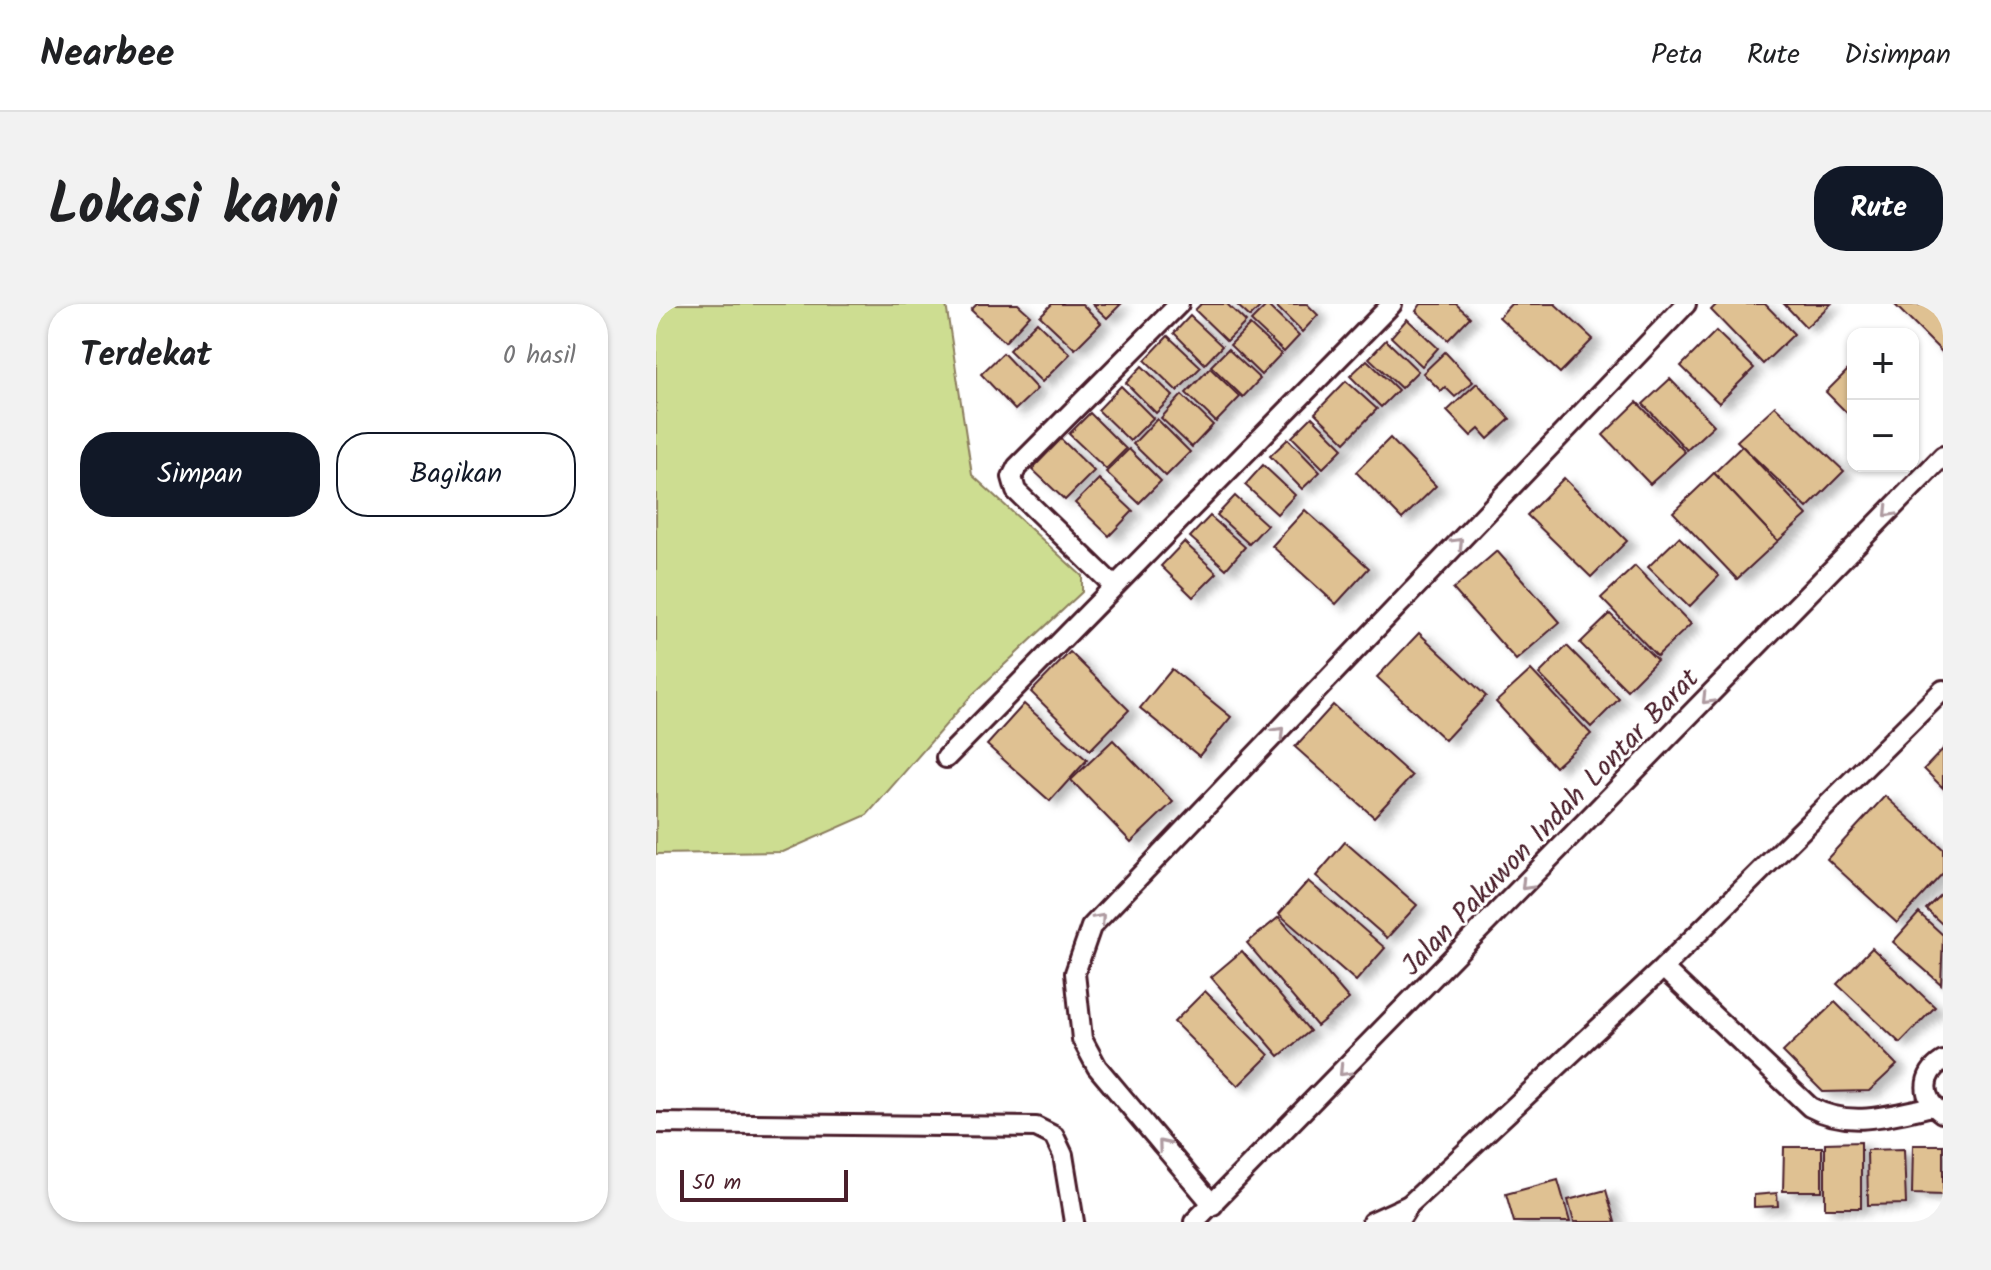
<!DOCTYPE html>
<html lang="id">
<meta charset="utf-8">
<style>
body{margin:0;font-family:Kalam,sans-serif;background:#f2f2f2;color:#202124}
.controls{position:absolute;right:24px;top:24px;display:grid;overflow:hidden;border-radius:16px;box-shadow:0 2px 6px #0004}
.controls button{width:72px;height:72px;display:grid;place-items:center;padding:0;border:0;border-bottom:2px solid #e0e0e0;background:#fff;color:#202124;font:40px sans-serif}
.scale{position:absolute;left:24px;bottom:20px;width:168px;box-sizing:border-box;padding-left:8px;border:4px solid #4a1f2b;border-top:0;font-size:22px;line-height:28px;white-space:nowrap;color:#4a1f2b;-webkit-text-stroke:6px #fff;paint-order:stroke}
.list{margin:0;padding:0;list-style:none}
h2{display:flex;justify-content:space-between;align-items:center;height:104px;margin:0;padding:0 32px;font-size:34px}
h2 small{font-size:26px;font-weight:400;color:#757577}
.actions{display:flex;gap:16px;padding:24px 32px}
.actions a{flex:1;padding:18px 0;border:2px solid #111827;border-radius:32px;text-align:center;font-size:28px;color:#111827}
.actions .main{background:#111827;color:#fff}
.map{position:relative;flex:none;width:1287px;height:918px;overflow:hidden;border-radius:32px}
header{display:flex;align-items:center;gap:48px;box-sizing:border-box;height:112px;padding:0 40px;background:#fff;border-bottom:2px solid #e0e0e0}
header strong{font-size:38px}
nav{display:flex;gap:44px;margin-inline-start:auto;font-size:28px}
.intro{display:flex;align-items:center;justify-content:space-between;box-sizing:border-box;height:192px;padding:0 48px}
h1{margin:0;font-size:56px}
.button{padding:20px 36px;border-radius:32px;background:#111827;color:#fff;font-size:28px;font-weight:700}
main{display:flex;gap:48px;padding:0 48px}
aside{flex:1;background:#fff;border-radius:32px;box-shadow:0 2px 6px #0004}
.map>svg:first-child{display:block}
.green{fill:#cddd91;stroke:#8c7e5e;stroke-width:2}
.building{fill:#dfc192;stroke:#4a1f2b;stroke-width:2;filter:url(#shadow)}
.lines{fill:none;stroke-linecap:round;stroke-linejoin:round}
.minor-casing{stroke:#4a1f2b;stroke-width:24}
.minor{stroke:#fff;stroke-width:18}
.oneway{stroke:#ae9aa0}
.labels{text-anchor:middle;stroke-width:6;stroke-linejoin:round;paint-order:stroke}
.street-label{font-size:28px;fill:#4a1f2b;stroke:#fff}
</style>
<header>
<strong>Nearbee</strong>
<nav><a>Peta</a><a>Rute</a><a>Disimpan</a></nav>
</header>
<div class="intro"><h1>Lokasi kami</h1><a class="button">Rute</a></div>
<main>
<aside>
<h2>Terdekat<small>0 hasil</small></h2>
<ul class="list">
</ul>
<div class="actions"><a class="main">Simpan</a><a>Bagikan</a></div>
</aside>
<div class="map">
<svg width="1287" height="918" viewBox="0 0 1287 918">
<defs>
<filter id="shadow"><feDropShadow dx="9" dy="5" stdDeviation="4" flood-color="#0004"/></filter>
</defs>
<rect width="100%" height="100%" fill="#fff"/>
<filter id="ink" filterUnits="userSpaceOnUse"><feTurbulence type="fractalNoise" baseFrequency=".0125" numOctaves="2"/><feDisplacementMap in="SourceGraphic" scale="16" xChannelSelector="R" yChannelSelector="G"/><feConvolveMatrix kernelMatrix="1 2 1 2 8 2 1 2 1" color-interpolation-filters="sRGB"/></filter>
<g filter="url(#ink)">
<polygon class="green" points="0,0 290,0 316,171 426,272 426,288 314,393 211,511 127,548 0,550"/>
<g class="building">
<polygon points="321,0 362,0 374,11 349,38 315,6"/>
<polygon points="396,0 426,0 445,19 419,45 384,12"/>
<polygon points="436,0 465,0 451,14"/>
<polygon points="545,0 571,0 590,18 571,37 539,6"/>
<polygon points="580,0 607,0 594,13"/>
<polygon points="618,0 651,0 662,11 646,28"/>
<polygon points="765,0 800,0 814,13 792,36 760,7"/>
<polygon points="855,0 899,0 937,35 904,69 843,13"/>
<polygon points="1061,0 1109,0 1138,30 1107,60 1055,6"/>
<polygon points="1128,0 1175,0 1150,23"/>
<polygon points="1287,0 1287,49 1239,1"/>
<polygon points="611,1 643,32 628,48 595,17"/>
<polygon points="534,12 566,42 549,60 518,29"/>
<polygon points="751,15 782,44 766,62 735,33"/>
<polygon points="381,18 414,50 386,78 353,46"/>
<polygon points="594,21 625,50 605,71 574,41"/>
<polygon points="1060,27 1098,64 1063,99 1025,62"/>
<polygon points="512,32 545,63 521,87 489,56"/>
<polygon points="730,36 762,67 745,84 713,54"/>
<polygon points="572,45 604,75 587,93 555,62"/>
<polygon points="789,48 817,78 799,93 789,83 785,87 767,69"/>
<polygon points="347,49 381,85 359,106 325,70"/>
<polygon points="711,56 742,86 725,103 694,72"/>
<polygon points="1197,61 1197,115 1170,88"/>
<polygon points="486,62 517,92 500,109 470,79"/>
<polygon points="554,64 584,93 560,118 530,89"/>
<polygon points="1014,75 1058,121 1031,146 987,100"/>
<polygon points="690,77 721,105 689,138 659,109"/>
<polygon points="821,79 854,115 832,135 823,125 815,132 791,107"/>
<polygon points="465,82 497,114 474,137 442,106"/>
<polygon points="526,91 557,121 536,143 505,114"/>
<polygon points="981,98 1029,148 994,180 947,131"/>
<polygon points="1119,102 1188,167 1151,204 1081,137"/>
<polygon points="434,109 470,145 450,165 413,130"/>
<polygon points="656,113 687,144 667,164 636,133"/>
<polygon points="501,115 534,148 510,172 477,140"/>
<polygon points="734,134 780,182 746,215 700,168"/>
<polygon points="405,135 438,167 409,196 376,165"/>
<polygon points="632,135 664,168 646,185 614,152"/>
<polygon points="1086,142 1151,211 1122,237 1058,169"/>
<polygon points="473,145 505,177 483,199 450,168"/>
<polygon points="607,161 639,191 621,210 589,181"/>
<polygon points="1058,169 1122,237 1081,275 1017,208"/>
<polygon points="908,174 971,237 935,273 871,211"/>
<polygon points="443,175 477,207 453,232 419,199"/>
<polygon points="579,192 611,221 593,240 561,211"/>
<polygon points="649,206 713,264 680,300 616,242"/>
<polygon points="554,212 589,243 570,265 534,233"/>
<polygon points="1023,233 1063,272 1033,303 992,263"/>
<polygon points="528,238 561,269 537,293 505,262"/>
<polygon points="841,247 904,318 860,356 797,285"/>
<polygon points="979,262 1035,320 1001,352 945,294"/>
<polygon points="954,310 1001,356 971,386 924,339"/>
<polygon points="763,329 830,392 789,436 721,373"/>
<polygon points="911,342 963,395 935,423 883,370"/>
<polygon points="414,348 473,406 434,446 375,388"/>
<polygon points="516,365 575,413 543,452 484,404"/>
<polygon points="875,366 935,430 899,463 840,398"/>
<polygon points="368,400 431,456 394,497 331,441"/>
<polygon points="677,401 756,472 718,513 639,443"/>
<polygon points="457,436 517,498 475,538 415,476"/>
<polygon points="1287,445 1287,484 1268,465"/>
<polygon points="1229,492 1287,545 1287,569 1241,619 1171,555"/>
<polygon points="689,538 761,601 731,634 660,572"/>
<polygon points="652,577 729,644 700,677 623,610"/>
<polygon points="1287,588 1287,621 1270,605"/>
<polygon points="1263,609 1287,631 1285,680 1237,638"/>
<polygon points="623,613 693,695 661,722 591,639"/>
<polygon points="1216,644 1279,703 1244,739 1181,680"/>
<polygon points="586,647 654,727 623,752 555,673"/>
<polygon points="549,687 613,751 582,782 518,718"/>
<polygon points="1179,698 1241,761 1213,787 1167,788 1127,748"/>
<polygon points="1205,838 1205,904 1169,904 1169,839"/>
<polygon points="1257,841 1287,841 1287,891 1256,890"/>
<polygon points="1128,843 1166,843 1166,887 1127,887"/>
<polygon points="1248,845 1250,900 1212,901 1211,846"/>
<polygon points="902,876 914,918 858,918 850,890"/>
<polygon points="950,886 959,918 918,918 912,896"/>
<polygon points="1121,889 1122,902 1098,903 1098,891"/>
</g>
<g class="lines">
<g class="minor-casing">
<g id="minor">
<polyline points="458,282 360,187 356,173 361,163 523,0"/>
<polyline points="290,454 736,0"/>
<path d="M1007 664 1154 803C1195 825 1234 811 1277 802"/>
<path d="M1286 809C1265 795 1265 770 1287 757"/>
<polyline points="0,819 380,823 398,832 407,851 418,918"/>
<polyline points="557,901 441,763 426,735 419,669 435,623 1030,0"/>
<polyline points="538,918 1287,152"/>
<polyline points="716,918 753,901"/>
<polyline points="742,918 753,901 1007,664 1287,386"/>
</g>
</g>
<use href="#minor" class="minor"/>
</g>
<defs><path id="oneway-chevron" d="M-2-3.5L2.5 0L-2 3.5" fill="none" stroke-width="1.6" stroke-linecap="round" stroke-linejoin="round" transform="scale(2)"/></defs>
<g class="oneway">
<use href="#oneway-chevron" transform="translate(1233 208) rotate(134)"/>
<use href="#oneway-chevron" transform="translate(802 239) rotate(-46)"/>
<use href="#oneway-chevron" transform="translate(1051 395) rotate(134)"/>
<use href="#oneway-chevron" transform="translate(623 428) rotate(-46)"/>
<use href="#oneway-chevron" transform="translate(870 581) rotate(134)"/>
<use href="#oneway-chevron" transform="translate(444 615) rotate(-48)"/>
<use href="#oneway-chevron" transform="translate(688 767) rotate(134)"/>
<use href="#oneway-chevron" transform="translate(507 841) rotate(-130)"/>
</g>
</g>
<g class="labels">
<g class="street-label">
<text transform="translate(893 517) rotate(-46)" y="10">Jalan Pakuwon Indah Lontar Barat</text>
</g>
</g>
</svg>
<div class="controls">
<button>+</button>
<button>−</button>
</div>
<div class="scale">50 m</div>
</div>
</main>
